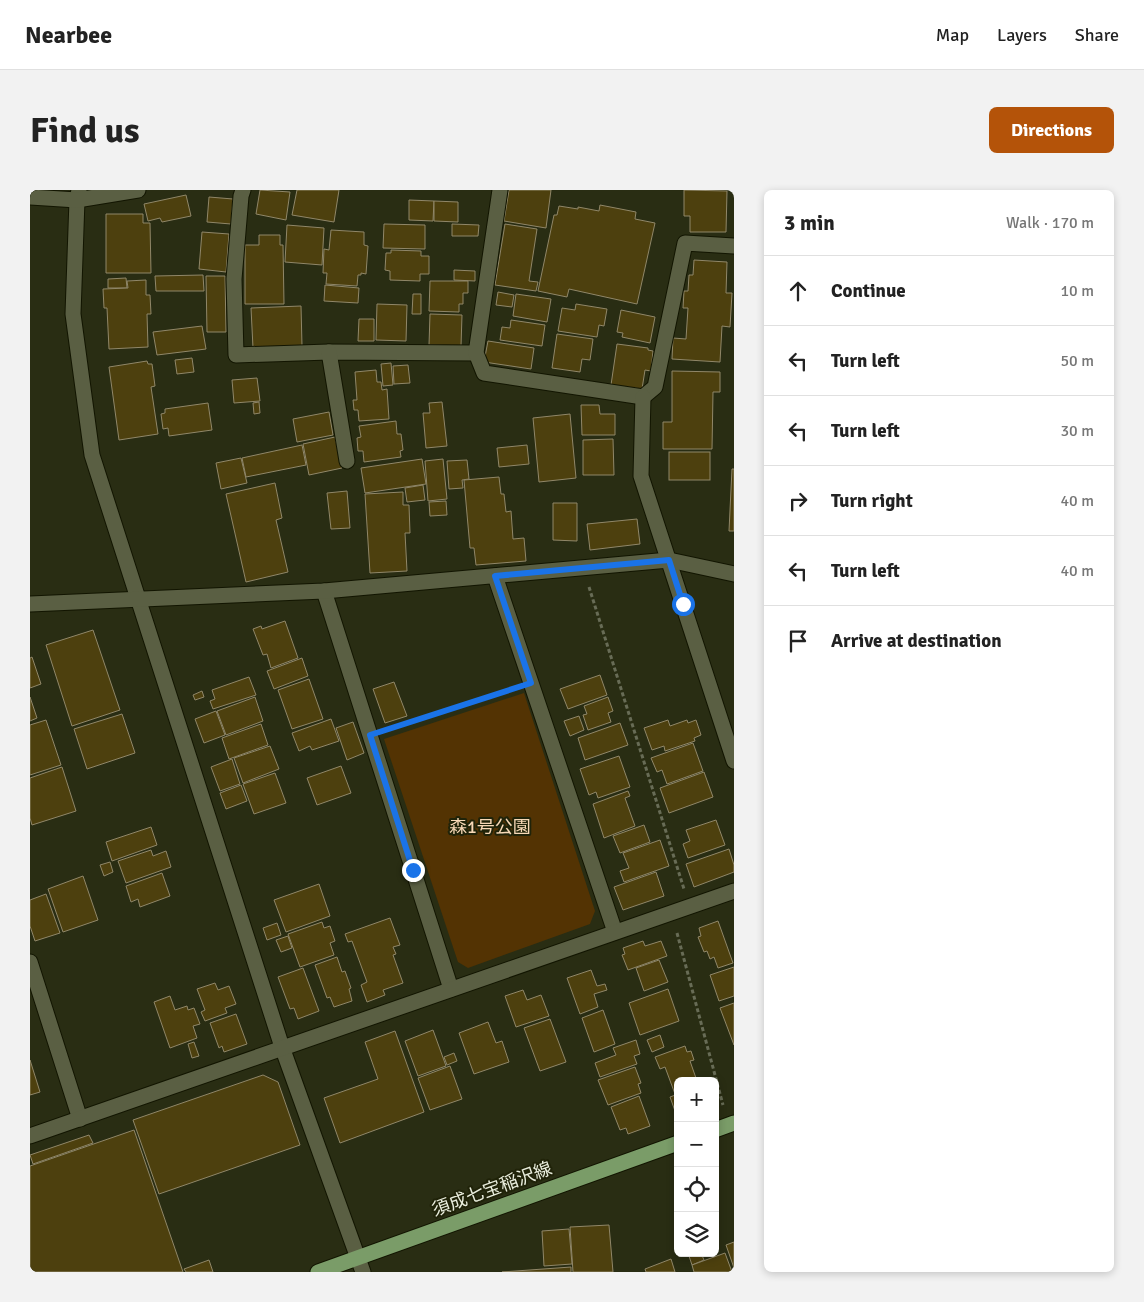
<!DOCTYPE html>
<meta charset="utf-8">
<style>
body{margin:0;font-family:Signika,"Noto Sans JP",sans-serif;background:#f2f2f2;color:#222}
.controls{position:absolute;right:15px;bottom:15px;display:grid;overflow:hidden;border-radius:8px;box-shadow:0 2px 8px #0003}
.controls button{width:45px;height:45px;display:grid;place-items:center;padding:0;border:0;border-bottom:1px solid #e0e0e0;background:#fff;color:#222;font:25px sans-serif}
.stop{position:absolute;width:15px;height:15px;margin:-11px;border:4px solid #1a73e8;border-radius:50%;background:#fff}
.stop.end{background:#1a73e8;border-color:#fff;box-shadow:0 1px 5px #0008}
.list{margin:0;padding:0;list-style:none}
h2{display:flex;justify-content:space-between;align-items:center;height:65px;margin:0;padding:0 20px;font-size:21px}
h2 small{font-size:16px;font-weight:400;color:#767676}
.list li{display:grid;grid-template-columns:32px 1fr auto;gap:15px;align-items:center;box-sizing:border-box;height:70px;padding:0 20px;border-top:1px solid #e0e0e0}
.list b{display:block;font-size:19px;white-space:nowrap}
.list em{font-size:16px;font-style:normal;color:#767676}
.icon{flex:none;width:28px;height:28px;fill:none;stroke:currentColor;stroke-width:2;stroke-linecap:round;stroke-linejoin:round}
.map{position:relative;flex:none;width:704px;height:1082px;overflow:hidden;border-radius:8px}
header{display:flex;align-items:center;gap:30px;box-sizing:border-box;height:70px;padding:0 25px;background:#fff;border-bottom:1px solid #e0e0e0}
header strong{font-size:24px}
nav{display:flex;gap:28px;margin-inline-start:auto;font-size:18px}
.intro{display:flex;align-items:center;justify-content:space-between;box-sizing:border-box;height:120px;padding:0 30px}
h1{margin:0;font-size:35px}
.button{padding:12px 22px;border-radius:8px;background:#b45309;color:#fff;font-size:18px;font-weight:700}
main{display:flex;gap:30px;padding:0 30px}
aside{flex:1;background:#fff;border-radius:8px;box-shadow:0 2px 8px #0003}
.map>svg:first-child{display:block}
.green{fill:#533303}
.building{fill:#4d400e;stroke:#908769}
.lines{fill:none;stroke-linecap:round;stroke-linejoin:round}
.minor-casing{stroke:#121500;stroke-width:17}
.major-casing{stroke:#121500;stroke-width:17}
.path{stroke:#686c56;stroke-width:3;stroke-dasharray:4 2.5;stroke-linecap:butt}
.minor{stroke:#5a5f43;stroke-width:15}
.major{stroke:#7a9c68;stroke-width:15}
.route{stroke:#1a73e8;stroke-width:6}
.labels{text-anchor:middle;stroke-width:4;stroke-linejoin:round;paint-order:stroke}
.park-label{font-size:18px;fill:#f7d8b6;stroke:#202309}
.street-label{font-size:18px;fill:#eaeede;stroke:#202309}
</style>
<header>
<strong>Nearbee</strong>
<nav><a>Map</a><a>Layers</a><a>Share</a></nav>
</header>
<div class="intro"><h1>Find us</h1><a class="button">Directions</a></div>
<main>
<div class="map">
<svg width="704" height="1082" viewBox="0 0 704 1082">
<rect width="100%" height="100%" fill="#292d13"/>
<polygon class="green" points="494,503 565,721 560,734 438,778 428,772 354,549"/>
<g class="building">
<polygon points="230,0 260,2 256,30 226,24"/>
<polygon points="267,0 309,0 304,32 262,25"/>
<polygon points="479,0 521,0 516,38 474,31"/>
<polygon points="654,0 697,1 696,42 660,42 660,26 654,26"/>
<polygon points="156,5 161,26 132,32 130,28 118,31 114,14"/>
<polygon points="179,7 203,9 201,34 177,32"/>
<polygon points="379,10 404,11 403,31 379,30"/>
<polygon points="404,11 428,12 428,32 404,31"/>
<polygon points="570,15 606,22 605,29 625,33 607,114 539,99 537,107 508,101 524,25 527,25 529,16 548,19 548,17 569,21"/>
<polygon points="76,24 113,24 113,33 120,33 121,83 76,83"/>
<polygon points="354,34 395,35 395,59 353,58"/>
<polygon points="422,34 449,35 448,46 422,46"/>
<polygon points="475,34 507,39 499,91 508,92 506,101 465,95"/>
<polygon points="257,35 294,38 292,75 255,72"/>
<polygon points="301,40 334,42 334,55 338,56 336,84 331,83 331,85 328,85 327,96 296,94 297,83 293,83 294,59 299,60"/>
<polygon points="172,42 199,44 196,82 169,79"/>
<polygon points="229,45 250,45 250,55 253,55 254,114 215,114 215,55 229,55"/>
<polygon points="361,60 391,61 391,66 399,66 399,84 390,84 390,91 360,90 360,81 355,80 356,63 361,63"/>
<polygon points="664,70 697,72 696,103 702,103 700,137 692,136 690,172 642,169 643,148 656,149 658,118 653,118 654,101 658,101 659,85 663,85"/>
<polygon points="424,80 445,81 445,91 424,90"/>
<polygon points="173,85 174,101 126,101 125,86"/>
<polygon points="176,86 195,86 196,142 177,142"/>
<polygon points="96,88 97,98 78,98 78,89"/>
<polygon points="116,90 116,105 120,105 121,124 117,124 118,157 79,159 77,118 74,118 73,99 98,98 97,91"/>
<polygon points="400,91 438,91 438,103 433,103 433,114 429,114 429,122 399,121"/>
<polygon points="295,95 329,98 328,113 294,111"/>
<polygon points="468,102 484,105 482,117 466,115"/>
<polygon points="383,104 391,104 391,124 382,124"/>
<polygon points="486,104 521,109 517,132 483,126"/>
<polygon points="347,114 377,115 376,151 346,150"/>
<polygon points="546,114 577,119 574,136 569,135 567,147 528,141 532,118 545,120"/>
<polygon points="271,116 272,156 223,158 221,118"/>
<polygon points="591,120 625,127 620,153 592,147 593,143 587,142"/>
<polygon points="400,124 432,125 431,156 399,155"/>
<polygon points="329,129 344,129 344,151 328,151"/>
<polygon points="481,130 515,135 512,156 470,150 472,137 480,138"/>
<polygon points="172,136 176,159 127,165 123,142"/>
<polygon points="527,144 563,149 560,170 552,169 550,182 522,178"/>
<polygon points="458,151 504,158 501,179 454,172"/>
<polygon points="587,154 618,158 618,160 623,161 621,181 615,180 612,199 581,195"/>
<polygon points="162,168 164,182 147,184 145,170"/>
<polygon points="117,171 118,174 122,174 125,196 121,197 128,244 89,250 79,177"/>
<polygon points="361,173 363,195 353,196 351,174"/>
<polygon points="378,175 380,193 364,194 363,176"/>
<polygon points="346,180 347,192 351,192 352,200 357,199 359,229 329,231 328,220 324,220 323,210 327,210 325,182"/>
<polygon points="642,181 690,182 690,202 683,202 682,259 633,259 633,232 642,232"/>
<polygon points="227,188 230,211 204,213 202,190"/>
<polygon points="229,212 230,223 224,224 223,213"/>
<polygon points="412,212 417,256 396,258 393,223 400,223 399,213"/>
<polygon points="178,213 182,240 139,246 138,238 133,239 131,224 135,223 135,219"/>
<polygon points="551,215 569,215 570,224 585,224 585,245 552,245"/>
<polygon points="299,222 303,245 267,252 263,229"/>
<polygon points="540,224 546,288 509,292 503,228"/>
<polygon points="366,231 367,244 371,244 373,260 370,261 371,267 334,272 333,261 328,261 327,248 331,247 329,236"/>
<polygon points="305,247 312,278 279,285 273,254"/>
<polygon points="583,249 584,285 553,285 553,250"/>
<polygon points="272,255 276,275 216,287 212,268"/>
<polygon points="497,255 499,274 469,277 467,258"/>
<rect x="639" y="262" width="41" height="28"/>
<polygon points="211,268 217,293 191,299 186,273"/>
<polygon points="392,269 396,294 335,303 331,278"/>
<polygon points="413,269 417,309 398,311 395,271"/>
<polygon points="437,270 439,289 432,290 433,298 419,299 417,271"/>
<polygon points="702,279 704,279 704,341 699,341"/>
<polygon points="469,287 471,304 474,304 476,322 481,321 483,349 494,348 496,371 446,375 444,358 440,358 434,290"/>
<polygon points="245,293 252,328 246,330 258,382 216,392 196,304"/>
<polygon points="393,295 395,310 377,312 375,298"/>
<polygon points="317,301 320,338 301,339 297,303"/>
<polygon points="373,302 373,315 379,315 380,343 375,343 377,381 340,383 335,304"/>
<polygon points="416,311 417,325 400,326 399,312"/>
<polygon points="523,313 547,313 547,351 523,350"/>
<polygon points="607,329 610,354 560,360 557,334"/>
<polygon points="255,431 268,468 241,478 237,464 233,465 223,439 231,436 232,439"/>
<polygon points="63,440 90,520 42,536 16,455"/>
<polygon points="2,467 11,494 0,498 0,468"/>
<polygon points="272,468 278,486 244,499 237,481"/>
<polygon points="570,485 577,505 538,519 530,499"/>
<polygon points="219,487 226,505 183,519 180,511 185,509 182,500"/>
<polygon points="279,489 293,529 262,539 248,500"/>
<polygon points="364,492 377,526 355,533 343,499"/>
<polygon points="172,501 174,507 165,510 163,505"/>
<polygon points="0,507 7,528 0,531"/>
<polygon points="225,507 233,531 196,545 187,521"/>
<polygon points="578,507 583,521 578,523 581,532 558,540 553,525 557,524 554,516"/>
<polygon points="186,521 195,545 174,553 165,529"/>
<polygon points="92,524 105,563 57,579 44,539"/>
<polygon points="549,526 554,540 540,546 534,531"/>
<polygon points="301,529 309,551 282,560 280,556 269,561 262,543"/>
<polygon points="16,530 31,575 0,585 0,535"/>
<polygon points="638,530 640,536 657,530 658,533 666,530 671,545 664,548 665,551 635,561 634,556 622,560 614,538"/>
<polygon points="323,532 334,563 317,570 306,538"/>
<polygon points="590,533 598,555 555,570 548,548"/>
<polygon points="231,534 238,555 199,569 192,548"/>
<polygon points="663,553 673,581 637,594 632,580 627,582 621,568"/>
<polygon points="240,556 249,579 213,593 204,568"/>
<polygon points="589,566 600,597 568,608 566,602 559,605 550,579"/>
<polygon points="202,569 210,594 190,601 181,577"/>
<polygon points="311,576 321,603 287,615 277,588"/>
<polygon points="32,577 46,621 2,635 0,628 0,588"/>
<polygon points="674,582 683,607 639,623 630,598"/>
<polygon points="245,583 256,613 224,624 213,594"/>
<polygon points="211,595 217,611 196,619 190,603"/>
<polygon points="598,601 600,606 595,608 605,636 574,648 563,614"/>
<polygon points="686,630 695,655 658,668 653,654 660,651 656,640"/>
<polygon points="614,635 620,652 590,663 583,646"/>
<polygon points="121,637 127,655 82,671 76,652"/>
<polygon points="630,650 639,676 594,692 590,681 599,678 593,663"/>
<polygon points="699,659 704,675 704,682 664,697 656,674"/>
<polygon points="121,660 123,666 136,661 141,677 96,693 88,671"/>
<polygon points="80,672 83,682 74,686 70,675"/>
<polygon points="626,682 634,706 593,720 584,697"/>
<polygon points="132,683 140,706 110,717 108,709 101,712 96,696"/>
<polygon points="53,686 68,730 33,742 18,699"/>
<polygon points="289,694 300,726 256,742 244,710"/>
<polygon points="16,704 30,743 5,751 0,736 0,710"/>
<polygon points="360,728 370,755 363,757 366,764 363,765 373,793 353,800 355,805 337,812 331,795 337,792 322,751 318,752 315,744"/>
<polygon points="688,731 703,773 688,778 684,767 680,769 677,761 674,762 668,747 671,746 669,738"/>
<polygon points="292,732 294,738 300,736 305,751 300,753 304,765 270,777 258,744"/>
<polygon points="247,733 251,745 237,750 233,738"/>
<polygon points="258,746 262,758 251,762 246,750"/>
<polygon points="613,751 615,756 631,751 637,766 598,780 592,765 595,764 593,758"/>
<polygon points="307,767 312,782 315,781 321,798 319,799 322,811 304,817 300,807 297,808 285,775"/>
<polygon points="629,770 638,792 614,801 606,778"/>
<polygon points="704,777 704,806 689,811 680,785"/>
<polygon points="273,778 289,821 268,829 264,818 260,819 248,787"/>
<polygon points="561,780 567,796 575,794 577,800 564,804 568,817 550,824 537,788"/>
<polygon points="185,793 188,800 199,796 206,814 195,818 197,823 175,831 171,822 175,820 167,799"/>
<polygon points="638,799 649,831 610,845 599,813"/>
<polygon points="493,800 497,810 511,805 519,826 486,837 475,806"/>
<polygon points="140,806 145,820 157,816 158,820 164,818 170,834 163,836 167,848 140,858 124,812"/>
<polygon points="704,813 704,855 690,818"/>
<polygon points="573,820 585,854 564,862 552,828"/>
<polygon points="206,824 217,854 194,862 192,856 189,858 180,833"/>
<polygon points="520,829 536,872 510,881 494,838"/>
<polygon points="458,832 466,853 472,851 479,872 444,884 429,843"/>
<polygon points="403,840 416,876 388,886 375,851"/>
<polygon points="365,841 394,922 310,953 294,908 348,889 335,852"/>
<polygon points="630,845 634,857 622,862 617,850"/>
<polygon points="606,850 610,864 604,866 607,874 570,887 565,873 586,865 583,858"/>
<polygon points="164,852 169,866 162,868 158,854"/>
<polygon points="655,856 657,862 661,861 664,870 660,871 667,891 648,891 648,902 645,904 635,877 630,879 625,867"/>
<polygon points="424,863 427,871 417,875 414,867"/>
<polygon points="0,870 10,902 0,905"/>
<polygon points="420,876 432,909 400,920 388,888"/>
<polygon points="605,877 611,893 608,894 611,903 578,915 568,890"/>
<polygon points="233,885 248,892 270,955 129,1004 103,930"/>
<polygon points="648,904 648,920 645,921 640,907"/>
<polygon points="609,906 620,936 598,944 596,938 590,940 581,917"/>
<polygon points="104,940 153,1082 0,1082 0,976"/>
<polygon points="59,945 63,953 3,974 0,965"/>
<polygon points="579,1035 583,1082 543,1082 540,1037"/>
<polygon points="539,1039 542,1074 514,1076 512,1041"/>
<polygon points="704,1052 704,1078 696,1055"/>
<polygon points="668,1063 671,1063 674,1070 662,1075 659,1066"/>
<polygon points="695,1063 702,1082 664,1082 662,1075"/>
<polygon points="641,1069 645,1082 616,1082 615,1079"/>
<polygon points="179,1070 183,1082 156,1082 154,1079"/>
<polygon points="541,1077 541,1082 472,1082"/>
</g>
<g class="lines">
<g class="minor-casing">
<g id="minor">
<polyline points="49,0 47,10 43,124 62,265 252,857 333,1082"/>
<polyline points="213,0 211,6 204,89 206,165 299,162 446,163"/>
<polyline points="470,0 446,163 454,183 613,207 625,197 655,53 704,56"/>
<polyline points="0,7 47,10 108,0"/>
<polyline points="299,162 317,271"/>
<polyline points="613,207 611,286 704,571"/>
<polyline points="465,386 585,742"/>
<polyline points="294,401 421,799"/>
<polyline points="0,414 294,401 639,370 704,384"/>
<polyline points="0,772 50,929"/>
<polyline points="0,946 704,701"/>
</g>
</g>
<g class="major-casing">
<g id="major">
<polyline points="685,940 704,933"/>
<polyline points="288,1082 648,953"/>
</g>
</g>
<g class="path">
<polyline points="559,397 654,699"/>
<polyline points="359,539 481,499"/>
<polyline points="647,743 693,915"/>
</g>
<use href="#minor" class="minor"/>
<use href="#major" class="major"/>
</g>
<g class="lines">
<polyline class="route" points="383,680 340,545 501,493 465,386 639,370 653,414"/>
</g>
<g class="labels">
<g class="park-label">
<text x="460" y="643">森1号公園</text>
</g>
<g class="street-label">
<text transform="translate(462 999) rotate(-20)" y="6">須成七宝稲沢線</text>
</g>
</g>
</svg>
<div class="controls">
<button>+</button>
<button>−</button>
<button><svg class="icon" aria-label="locate" viewBox="0 0 24 24"><circle cx="12" cy="12" r="6"/><path d="M12 2v4M12 18v4M2 12h4M18 12h4"/></svg></button>
<button><svg class="icon" aria-label="layers" viewBox="0 0 24 24"><path d="M12 4l9 5-9 5-9-5zM3 14l9 5 9-5"/></svg></button>
</div>
<div class="stop" style="left:653px;top:414px"></div>
<div class="stop end" style="left:383px;top:680px"></div>
</div>
<aside>
<h2>3 min<small>Walk · 170 m</small></h2>
<ul class="list">
<li><svg class="icon" aria-label="ahead" viewBox="0 0 24 24"><path d="M12 20V5M6 11l6-6 6 6"/></svg><div><b>Continue</b></div><em>10 m</em></li>
<li><svg class="icon" aria-label="left" viewBox="0 0 24 24"><path d="M17 20v-9H6M10 6l-5 5 5 5"/></svg><div><b>Turn left</b></div><em>50 m</em></li>
<li><svg class="icon" aria-label="left" viewBox="0 0 24 24"><path d="M17 20v-9H6M10 6l-5 5 5 5"/></svg><div><b>Turn left</b></div><em>30 m</em></li>
<li><svg class="icon" aria-label="right" viewBox="0 0 24 24"><path d="M7 20v-9h11M14 6l5 5-5 5"/></svg><div><b>Turn right</b></div><em>40 m</em></li>
<li><svg class="icon" aria-label="left" viewBox="0 0 24 24"><path d="M17 20v-9H6M10 6l-5 5 5 5"/></svg><div><b>Turn left</b></div><em>40 m</em></li>
<li><svg class="icon" aria-label="arrive" viewBox="0 0 24 24"><path d="M6 21V4h12l-3 4 3 4H6"/></svg><div><b>Arrive at destination</b></div></li>
</ul>
</aside>
</main>
